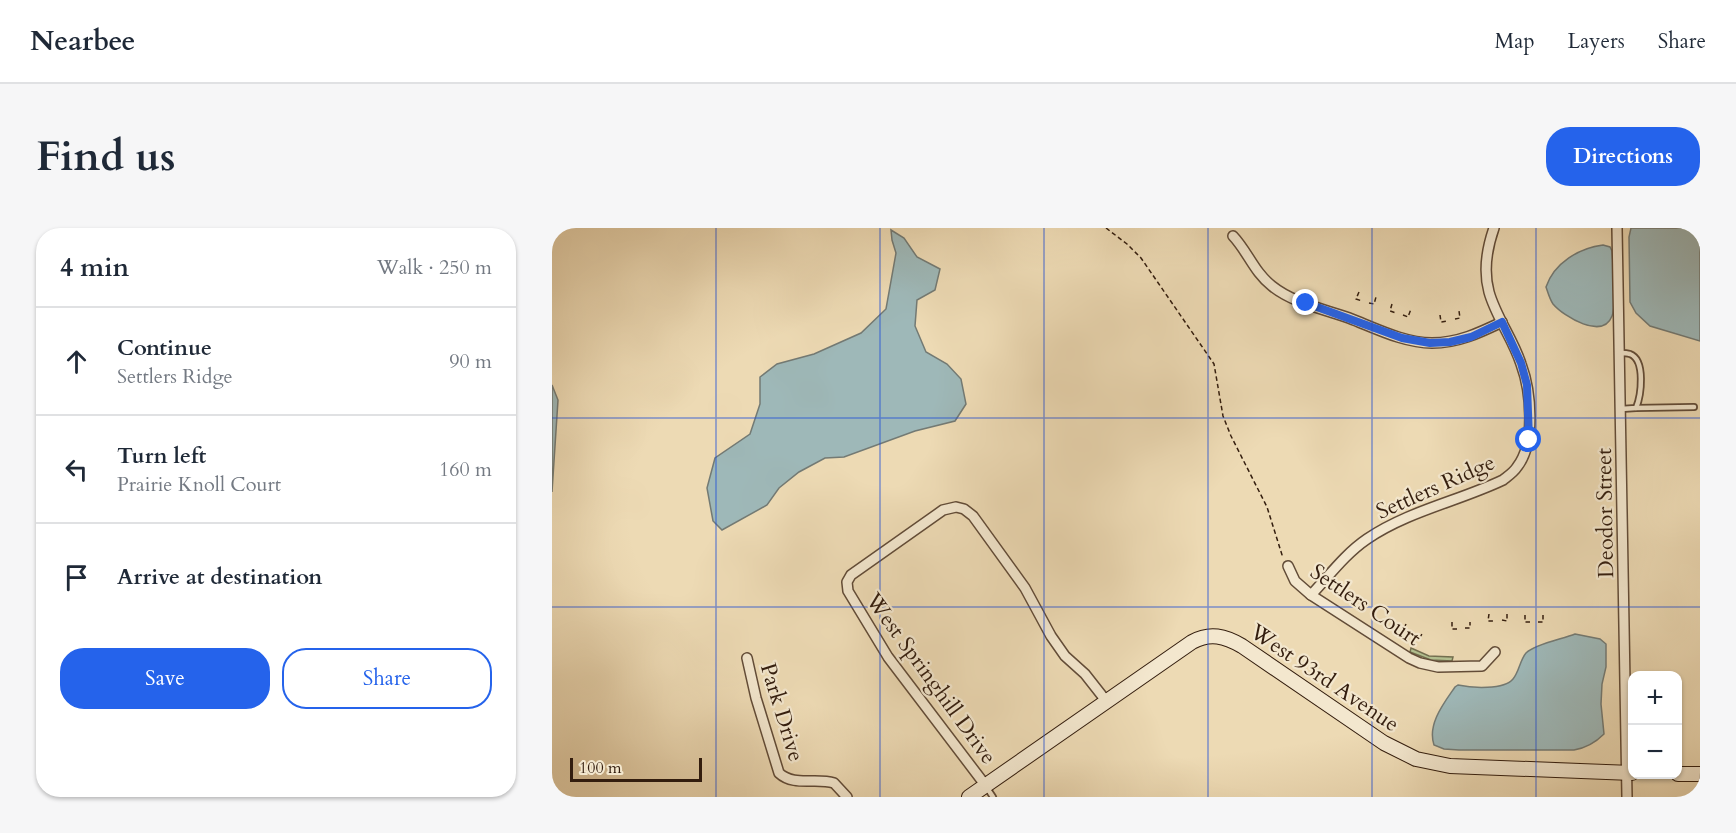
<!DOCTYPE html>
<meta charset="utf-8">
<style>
body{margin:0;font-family:Cardo,serif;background:#f6f6f7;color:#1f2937}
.controls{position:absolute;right:18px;bottom:18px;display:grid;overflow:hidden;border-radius:12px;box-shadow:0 2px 4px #0004}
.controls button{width:54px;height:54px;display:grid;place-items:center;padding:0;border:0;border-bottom:2px solid #e0e1e3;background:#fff;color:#1f2937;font:30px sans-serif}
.scale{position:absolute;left:18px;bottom:15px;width:132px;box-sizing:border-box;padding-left:6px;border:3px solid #331d0e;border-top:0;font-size:16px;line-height:21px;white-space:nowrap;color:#331d0e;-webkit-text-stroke:4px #f3e7ce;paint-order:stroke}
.stop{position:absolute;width:18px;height:18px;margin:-14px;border:4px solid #2563eb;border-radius:50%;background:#fff}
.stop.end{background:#2563eb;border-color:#fff;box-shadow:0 2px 6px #0008}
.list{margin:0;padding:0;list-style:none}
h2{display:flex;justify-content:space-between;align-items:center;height:78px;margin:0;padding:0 24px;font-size:26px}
h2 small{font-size:20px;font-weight:400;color:#747a83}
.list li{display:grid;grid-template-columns:39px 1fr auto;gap:18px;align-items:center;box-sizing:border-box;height:108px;padding:0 24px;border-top:2px solid #e0e1e3}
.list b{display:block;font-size:22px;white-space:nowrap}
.list p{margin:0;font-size:20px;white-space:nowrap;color:#747a83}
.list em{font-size:20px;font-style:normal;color:#747a83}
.actions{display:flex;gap:12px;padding:18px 24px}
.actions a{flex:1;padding:14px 0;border:2px solid #2563eb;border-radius:24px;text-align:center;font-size:21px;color:#2563eb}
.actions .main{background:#2563eb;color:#fff}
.icon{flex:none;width:33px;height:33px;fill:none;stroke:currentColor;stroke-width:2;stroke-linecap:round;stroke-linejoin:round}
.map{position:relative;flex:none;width:1148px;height:569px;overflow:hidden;border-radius:24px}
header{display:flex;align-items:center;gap:36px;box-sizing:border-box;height:84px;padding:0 30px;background:#fff;border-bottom:2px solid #e0e1e3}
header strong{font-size:28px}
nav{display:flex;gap:33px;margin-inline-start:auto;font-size:21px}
.intro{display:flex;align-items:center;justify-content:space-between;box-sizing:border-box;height:144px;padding:0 36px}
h1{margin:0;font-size:42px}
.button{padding:15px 27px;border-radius:24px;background:#2563eb;color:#fff;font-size:21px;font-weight:700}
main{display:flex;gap:36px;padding:0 36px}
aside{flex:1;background:#fff;border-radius:24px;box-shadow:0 2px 4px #0004}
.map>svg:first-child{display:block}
.green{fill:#b3c191;stroke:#736f50;stroke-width:1.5}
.water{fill:#9eb8b8;stroke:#737a74;stroke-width:1.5}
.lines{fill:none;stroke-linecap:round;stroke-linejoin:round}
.lane-casing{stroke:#624c38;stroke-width:8}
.street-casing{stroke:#624c38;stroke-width:12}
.secondary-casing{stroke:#331d0e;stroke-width:16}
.path{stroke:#331d0e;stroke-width:1.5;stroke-dasharray:4.5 3;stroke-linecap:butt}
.lane{stroke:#f3e7ce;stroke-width:4.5}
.street{stroke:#f3e7ce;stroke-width:9}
.secondary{stroke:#f3e7ce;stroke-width:14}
.route{stroke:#2563eb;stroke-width:8}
.grid{fill:none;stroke:#1d4ed8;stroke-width:1.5;stroke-opacity:0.55}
.labels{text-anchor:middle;stroke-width:4.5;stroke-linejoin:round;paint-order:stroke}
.street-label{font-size:22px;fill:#331d0e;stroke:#f3e7ce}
</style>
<header>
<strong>Nearbee</strong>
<nav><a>Map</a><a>Layers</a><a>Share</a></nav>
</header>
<div class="intro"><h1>Find us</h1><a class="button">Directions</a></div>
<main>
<aside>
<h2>4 min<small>Walk · 250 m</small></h2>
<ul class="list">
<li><svg class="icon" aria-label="ahead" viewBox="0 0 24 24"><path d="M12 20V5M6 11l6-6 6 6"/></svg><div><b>Continue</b><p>Settlers Ridge</p></div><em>90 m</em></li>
<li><svg class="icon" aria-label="left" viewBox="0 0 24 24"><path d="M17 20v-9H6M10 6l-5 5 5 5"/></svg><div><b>Turn left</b><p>Prairie Knoll Court</p></div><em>160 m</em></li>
<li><svg class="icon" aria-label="arrive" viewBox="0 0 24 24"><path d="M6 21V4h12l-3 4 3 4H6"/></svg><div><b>Arrive at destination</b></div></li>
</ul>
<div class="actions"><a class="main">Save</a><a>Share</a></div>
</aside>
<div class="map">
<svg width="1148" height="569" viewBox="0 0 1148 569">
<rect width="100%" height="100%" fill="#eddab4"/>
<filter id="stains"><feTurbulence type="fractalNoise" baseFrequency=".00333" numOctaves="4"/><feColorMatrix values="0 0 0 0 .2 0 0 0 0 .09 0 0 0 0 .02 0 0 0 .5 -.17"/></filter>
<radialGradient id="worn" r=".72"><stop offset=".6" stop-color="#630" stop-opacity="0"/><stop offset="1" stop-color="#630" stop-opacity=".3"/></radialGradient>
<polygon class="green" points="859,420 877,428 901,429 900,433 879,432 858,424"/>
<g class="water">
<polygon points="1079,0 1148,0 1148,113 1098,98 1084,85 1078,74 1077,9"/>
<polygon points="339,2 352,10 365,29 388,41 383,62 365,72 363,98 374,124 395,136 409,151 414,176 403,193 363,203 292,229 273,230 247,244 227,260 215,277 170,302 161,293 155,260 163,230 198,206 208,176 208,149 225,136 262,126 309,105 334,81 344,25 340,12"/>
<path d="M1051 17 1058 19 1060 23C1061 36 1065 77 1060 88 1051 112 1012 89 1001 76 998 72 996 65 994 59 1002 35 1027 20 1051 17Z"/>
<polygon points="0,157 6,172 0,264"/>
<path d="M1023 406 1048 411 1054 416V439L1050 456 1049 476 1052 506C1043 515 1034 520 1022 522H907L892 521 882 517C875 496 892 475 903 459L906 457C920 460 952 462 961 451 967 444 968 432 974 425 983 416 1011 411 1023 406Z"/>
</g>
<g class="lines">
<g class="lane-casing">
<g id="lane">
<path d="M1068 125C1071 125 1075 125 1078 126 1094 132 1089 168 1084 180L1069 181"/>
<polyline points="1084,180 1142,179"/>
<polyline points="435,560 441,569"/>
</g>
</g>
<g class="street-casing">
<g id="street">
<polyline points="1065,0 1075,569"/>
<path d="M681 8C696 24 702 44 720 58 741 75 772 81 797 90 823 100 852 115 880 115 906 115 927 105 950 94"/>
<polyline points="736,338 743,353 759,367 857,430 868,435 886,439 930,438 943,424"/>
<path d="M759 367C777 348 793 326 815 311 856 283 907 273 951 252 956 248 962 244 965 239 984 215 979 163 969 136 961 111 944 89 937 64 931 42 935 20 942 0"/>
<path d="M195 430 204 470 227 545C242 559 264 549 282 555L295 569"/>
<polyline points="434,558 336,429 296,363 295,354 299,347 391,282 404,279 412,281 421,288 473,360 499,408 513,428 533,446 555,474"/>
</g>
</g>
<g class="secondary-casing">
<g id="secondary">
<polyline points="1126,546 1148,546"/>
<path d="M417 569 640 414C658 404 673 408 690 418L832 515 864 531 898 538 1080 545"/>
</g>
</g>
<g class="path">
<polyline points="554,0 575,16 589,30 662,136 671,188 679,208 715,279 731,330"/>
<polyline points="807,64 804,71 810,73"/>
<polyline points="817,75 822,76 824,69"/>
<polyline points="840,76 838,83 844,85"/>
<polyline points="851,87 856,89 859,81"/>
<polyline points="888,87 889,94 896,93"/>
<polyline points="903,91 908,90 907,83"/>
<polyline points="937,386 936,393 941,393"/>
<polyline points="973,387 973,394 978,394"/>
<polyline points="950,392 955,393 955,386"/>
<polyline points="900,394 900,401 905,401"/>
<polyline points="986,394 991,394 991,387"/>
<polyline points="854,396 851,402 855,405"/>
<polyline points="913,400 918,400 918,394"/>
<polyline points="862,409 866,412 870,406"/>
</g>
<use href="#lane" class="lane"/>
<use href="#street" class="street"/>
<use href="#secondary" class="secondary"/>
</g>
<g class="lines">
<polyline class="route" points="754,75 850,110 878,115 898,114 919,109 950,94 969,135 975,157 977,212"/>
</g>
<path class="grid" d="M164 0V569M328 0V569M492 0V569M656 0V569M820 0V569M984 0V569M0 190H1148M0 379H1148"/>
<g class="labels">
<g class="street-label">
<text transform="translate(883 258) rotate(-24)" y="8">Settlers Ridge</text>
<text transform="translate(1052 285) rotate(-91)" y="8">Deodor Street</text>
<text transform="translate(814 376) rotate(34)" y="8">Settlers Court</text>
<text transform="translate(773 449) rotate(34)" y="8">West 93rd Avenue</text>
<text transform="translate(380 450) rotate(54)" y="8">West Springhill Drive</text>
<text transform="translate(231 484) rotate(73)" y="8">Park Drive</text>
</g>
</g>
<rect width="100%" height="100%" filter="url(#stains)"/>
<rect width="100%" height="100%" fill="url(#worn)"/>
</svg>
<div class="controls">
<button>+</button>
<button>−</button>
</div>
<div class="scale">100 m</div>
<div class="stop" style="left:977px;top:212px"></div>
<div class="stop end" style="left:754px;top:75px"></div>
</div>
</main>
